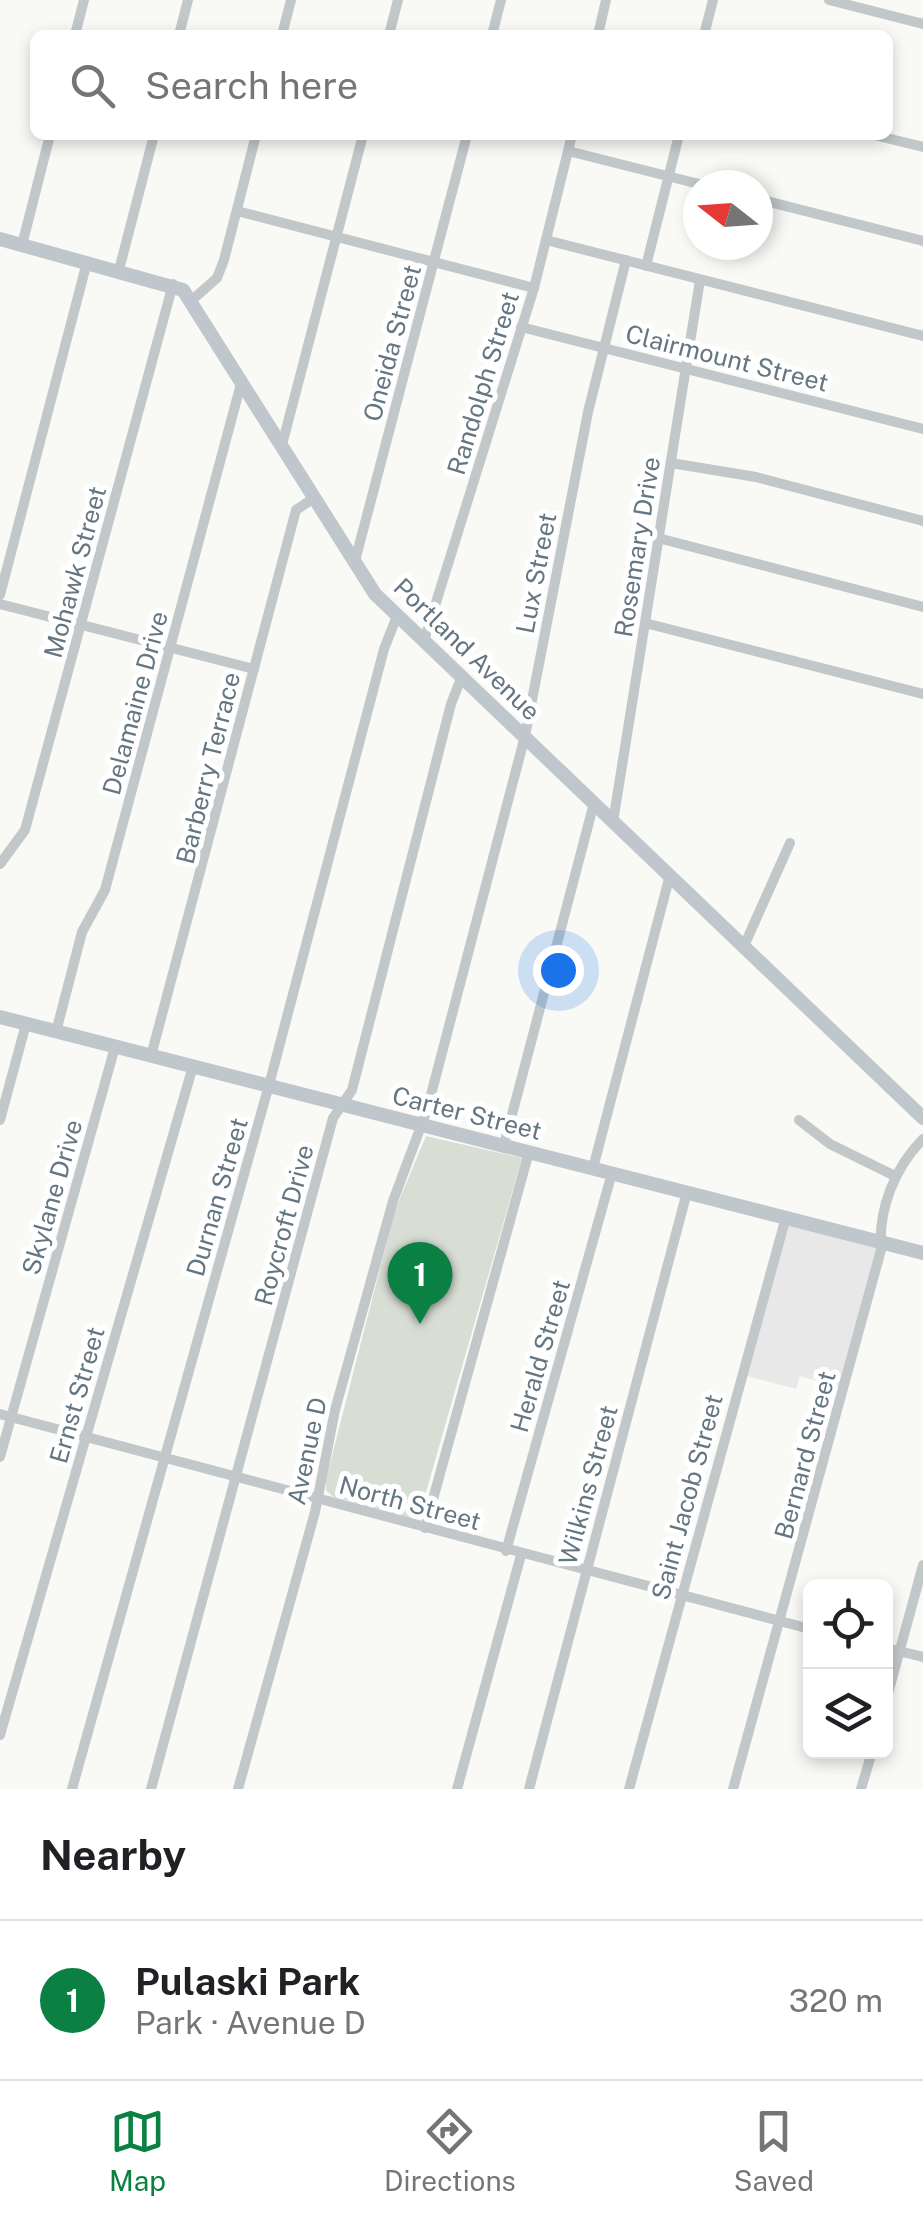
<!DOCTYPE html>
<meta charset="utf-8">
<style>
body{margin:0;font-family:"Public Sans",sans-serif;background:#f6f6f6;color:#202124}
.controls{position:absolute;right:30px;bottom:30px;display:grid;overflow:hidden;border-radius:15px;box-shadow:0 5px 15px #0003}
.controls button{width:90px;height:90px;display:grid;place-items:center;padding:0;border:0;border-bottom:2px solid #e0e0e0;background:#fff;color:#202124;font:50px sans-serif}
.compass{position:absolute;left:683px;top:170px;width:90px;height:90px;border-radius:50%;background:#fff;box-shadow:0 5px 15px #0003;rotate:287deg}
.you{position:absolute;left:558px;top:970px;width:35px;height:35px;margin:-25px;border:8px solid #fff;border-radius:50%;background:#1a73e8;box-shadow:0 0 0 15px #1a73e833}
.badge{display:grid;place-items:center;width:65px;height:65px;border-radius:50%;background:#0b8043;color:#fff;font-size:32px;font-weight:700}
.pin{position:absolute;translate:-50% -82px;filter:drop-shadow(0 2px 5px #0008)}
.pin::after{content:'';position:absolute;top:52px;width:35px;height:30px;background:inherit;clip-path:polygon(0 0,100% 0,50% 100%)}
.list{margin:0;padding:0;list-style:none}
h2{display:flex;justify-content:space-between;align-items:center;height:130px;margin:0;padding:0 40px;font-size:42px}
h2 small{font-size:32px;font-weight:400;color:#757577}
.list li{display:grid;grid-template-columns:65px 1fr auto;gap:30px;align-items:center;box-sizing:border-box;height:160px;padding:0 40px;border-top:2px solid #e0e0e0}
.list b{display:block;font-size:38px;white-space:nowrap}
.list p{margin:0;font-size:32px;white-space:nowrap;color:#757577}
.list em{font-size:32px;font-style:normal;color:#757577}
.icon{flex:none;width:55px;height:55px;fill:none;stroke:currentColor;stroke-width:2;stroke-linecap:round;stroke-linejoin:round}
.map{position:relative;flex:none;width:923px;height:1789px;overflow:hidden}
.search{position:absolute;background:#fff;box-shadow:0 5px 15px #0003;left:30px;right:30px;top:30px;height:110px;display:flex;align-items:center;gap:25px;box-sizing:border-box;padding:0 35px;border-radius:15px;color:#757577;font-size:38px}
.sheet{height:290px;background:#fff}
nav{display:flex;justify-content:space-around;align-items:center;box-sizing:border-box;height:140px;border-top:2px solid #e0e0e0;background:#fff;font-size:28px;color:#757577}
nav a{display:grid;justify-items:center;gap:5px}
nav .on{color:#0b8043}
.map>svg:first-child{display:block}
.built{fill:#e7e8e7}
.green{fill:#d9ded5}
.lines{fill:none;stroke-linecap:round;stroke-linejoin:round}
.minor{stroke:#c2c7ca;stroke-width:10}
.major{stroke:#c0c7cc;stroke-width:14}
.labels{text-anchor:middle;stroke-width:10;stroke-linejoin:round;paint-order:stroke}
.street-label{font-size:25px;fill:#647681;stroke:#fff}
</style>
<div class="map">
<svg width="923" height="1789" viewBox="0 0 923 1789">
<rect width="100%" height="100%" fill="#f9f9f6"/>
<polygon class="built" points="789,1224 877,1248 839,1387 800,1376 796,1389 747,1376"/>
<polygon class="green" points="426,1136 522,1158 418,1520 333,1497 326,1490 326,1479 395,1210"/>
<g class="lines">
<g class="minor">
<polyline points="829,0 923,24"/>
<polyline points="75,35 84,0"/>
<polyline points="179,35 188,0"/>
<polyline points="282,35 291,0"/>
<polyline points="389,35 398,0"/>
<polyline points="492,35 501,0"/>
<polyline points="598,35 606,0"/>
<polyline points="704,35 713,0"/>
<polyline points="874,135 923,147"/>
<polyline points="568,151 703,185"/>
<polyline points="758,199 923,241"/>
<polyline points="237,211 534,288"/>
<polyline points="546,240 923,336"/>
<polyline points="22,245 50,135"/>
<polyline points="646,266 679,135"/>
<polyline points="119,270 154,135"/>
<polyline points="192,300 217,278 224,260 256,135"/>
<polyline points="521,327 923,429"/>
<polyline points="282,445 363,135"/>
<polyline points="671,463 756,477 923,521"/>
<polyline points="658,538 923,607"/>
<polyline points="355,561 467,135"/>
<polyline points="0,595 87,262"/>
<polyline points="0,604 254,669"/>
<polyline points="645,623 923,694"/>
<polyline points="424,641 534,288 572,135"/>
<polyline points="613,822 700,280"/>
<polyline points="0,864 25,830 173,284"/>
<polyline points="744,946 790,843"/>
<polyline points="56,1032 82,932 105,890 242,380"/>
<polyline points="151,1056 296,510 314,498"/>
<polyline points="0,1120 26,1024"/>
<polyline points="799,1120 830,1144 895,1176"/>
<polyline points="504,1145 594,803"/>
<polyline points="593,1168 670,875"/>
<polyline points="0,1414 810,1629"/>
<polyline points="0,1457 115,1047"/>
<polyline points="425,1528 529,1152"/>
<polyline points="506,1551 612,1173"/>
<polyline points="886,1648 923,1657"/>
<polyline points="886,1701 923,1565"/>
<polyline points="0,1735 193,1066"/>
<polyline points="72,1789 269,1085 384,649 397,616"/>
<polyline points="151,1789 333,1118 352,1090 451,704 462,676"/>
<polyline points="238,1789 315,1512 335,1410 393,1201 427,1110 525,736 588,412 626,260"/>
<polyline points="457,1789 521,1555"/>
<polyline points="529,1789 687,1192"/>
<polyline points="629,1789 786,1217"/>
<path d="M733 1789 881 1250C878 1209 895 1167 923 1139"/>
<polyline points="861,1789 872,1752"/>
</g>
<g class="major">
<polyline points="0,239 183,290 375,594 923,1118"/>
<polyline points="0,1017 923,1253"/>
</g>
</g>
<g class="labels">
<g class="street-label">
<text transform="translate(392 343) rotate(-75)" y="9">Oneida Street</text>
<text transform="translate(727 358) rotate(14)" y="9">Clairmount Street</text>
<text transform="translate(483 383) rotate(-73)" y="9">Randolph Street</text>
<text transform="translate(637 547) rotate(-81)" y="9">Rosemary Drive</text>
<text transform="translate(75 572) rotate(-75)" y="9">Mohawk Street</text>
<text transform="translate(536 573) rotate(-79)" y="9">Lux Street</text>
<text transform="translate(467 649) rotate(44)" y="9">Portland Avenue</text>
<text transform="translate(135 703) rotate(-75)" y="9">Delamaine Drive</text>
<text transform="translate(208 768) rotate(-76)" y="9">Barberry Terrace</text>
<text transform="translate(467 1113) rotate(14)" y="9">Carter Street</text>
<text transform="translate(52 1197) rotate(-74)" y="9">Skylane Drive</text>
<text transform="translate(217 1197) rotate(-74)" y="9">Durnan Street</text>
<text transform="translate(284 1225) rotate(-75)" y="9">Roycroft Drive</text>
<text transform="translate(540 1356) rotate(-74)" y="9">Herald Street</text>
<text transform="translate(77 1395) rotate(-74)" y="9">Ernst Street</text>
<text transform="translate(307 1451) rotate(-78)" y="9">Avenue D</text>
<text transform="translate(805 1455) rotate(-75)" y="9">Bernard Street</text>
<text transform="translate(588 1485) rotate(-75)" y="9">Wilkins Street</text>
<text transform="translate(687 1497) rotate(-75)" y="9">Saint Jacob Street</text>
<text transform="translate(410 1503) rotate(15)" y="9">North Street</text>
</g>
</g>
</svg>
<div class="controls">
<button><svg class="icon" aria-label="locate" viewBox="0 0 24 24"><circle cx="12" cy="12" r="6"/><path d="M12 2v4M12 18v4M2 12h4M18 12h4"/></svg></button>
<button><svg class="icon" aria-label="layers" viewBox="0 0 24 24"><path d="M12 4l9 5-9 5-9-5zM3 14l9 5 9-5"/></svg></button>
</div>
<svg class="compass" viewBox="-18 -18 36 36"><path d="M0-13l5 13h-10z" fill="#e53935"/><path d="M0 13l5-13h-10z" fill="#757577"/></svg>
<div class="you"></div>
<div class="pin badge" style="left:420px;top:1324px">1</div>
<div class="search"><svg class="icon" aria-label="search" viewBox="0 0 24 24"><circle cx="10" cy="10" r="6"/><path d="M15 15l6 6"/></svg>Search here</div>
</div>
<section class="sheet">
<h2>Nearby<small></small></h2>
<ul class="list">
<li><span class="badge">1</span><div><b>Pulaski Park</b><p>Park · Avenue D</p></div><em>320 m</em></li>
</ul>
</section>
<nav>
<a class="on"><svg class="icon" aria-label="map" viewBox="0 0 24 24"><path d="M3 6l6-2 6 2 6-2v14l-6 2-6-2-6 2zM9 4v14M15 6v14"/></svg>Map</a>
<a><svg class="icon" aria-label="directions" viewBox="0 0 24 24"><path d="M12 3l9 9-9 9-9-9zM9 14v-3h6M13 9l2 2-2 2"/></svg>Directions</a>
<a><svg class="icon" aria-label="saved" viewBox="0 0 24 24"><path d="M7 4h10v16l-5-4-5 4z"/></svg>Saved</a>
</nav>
